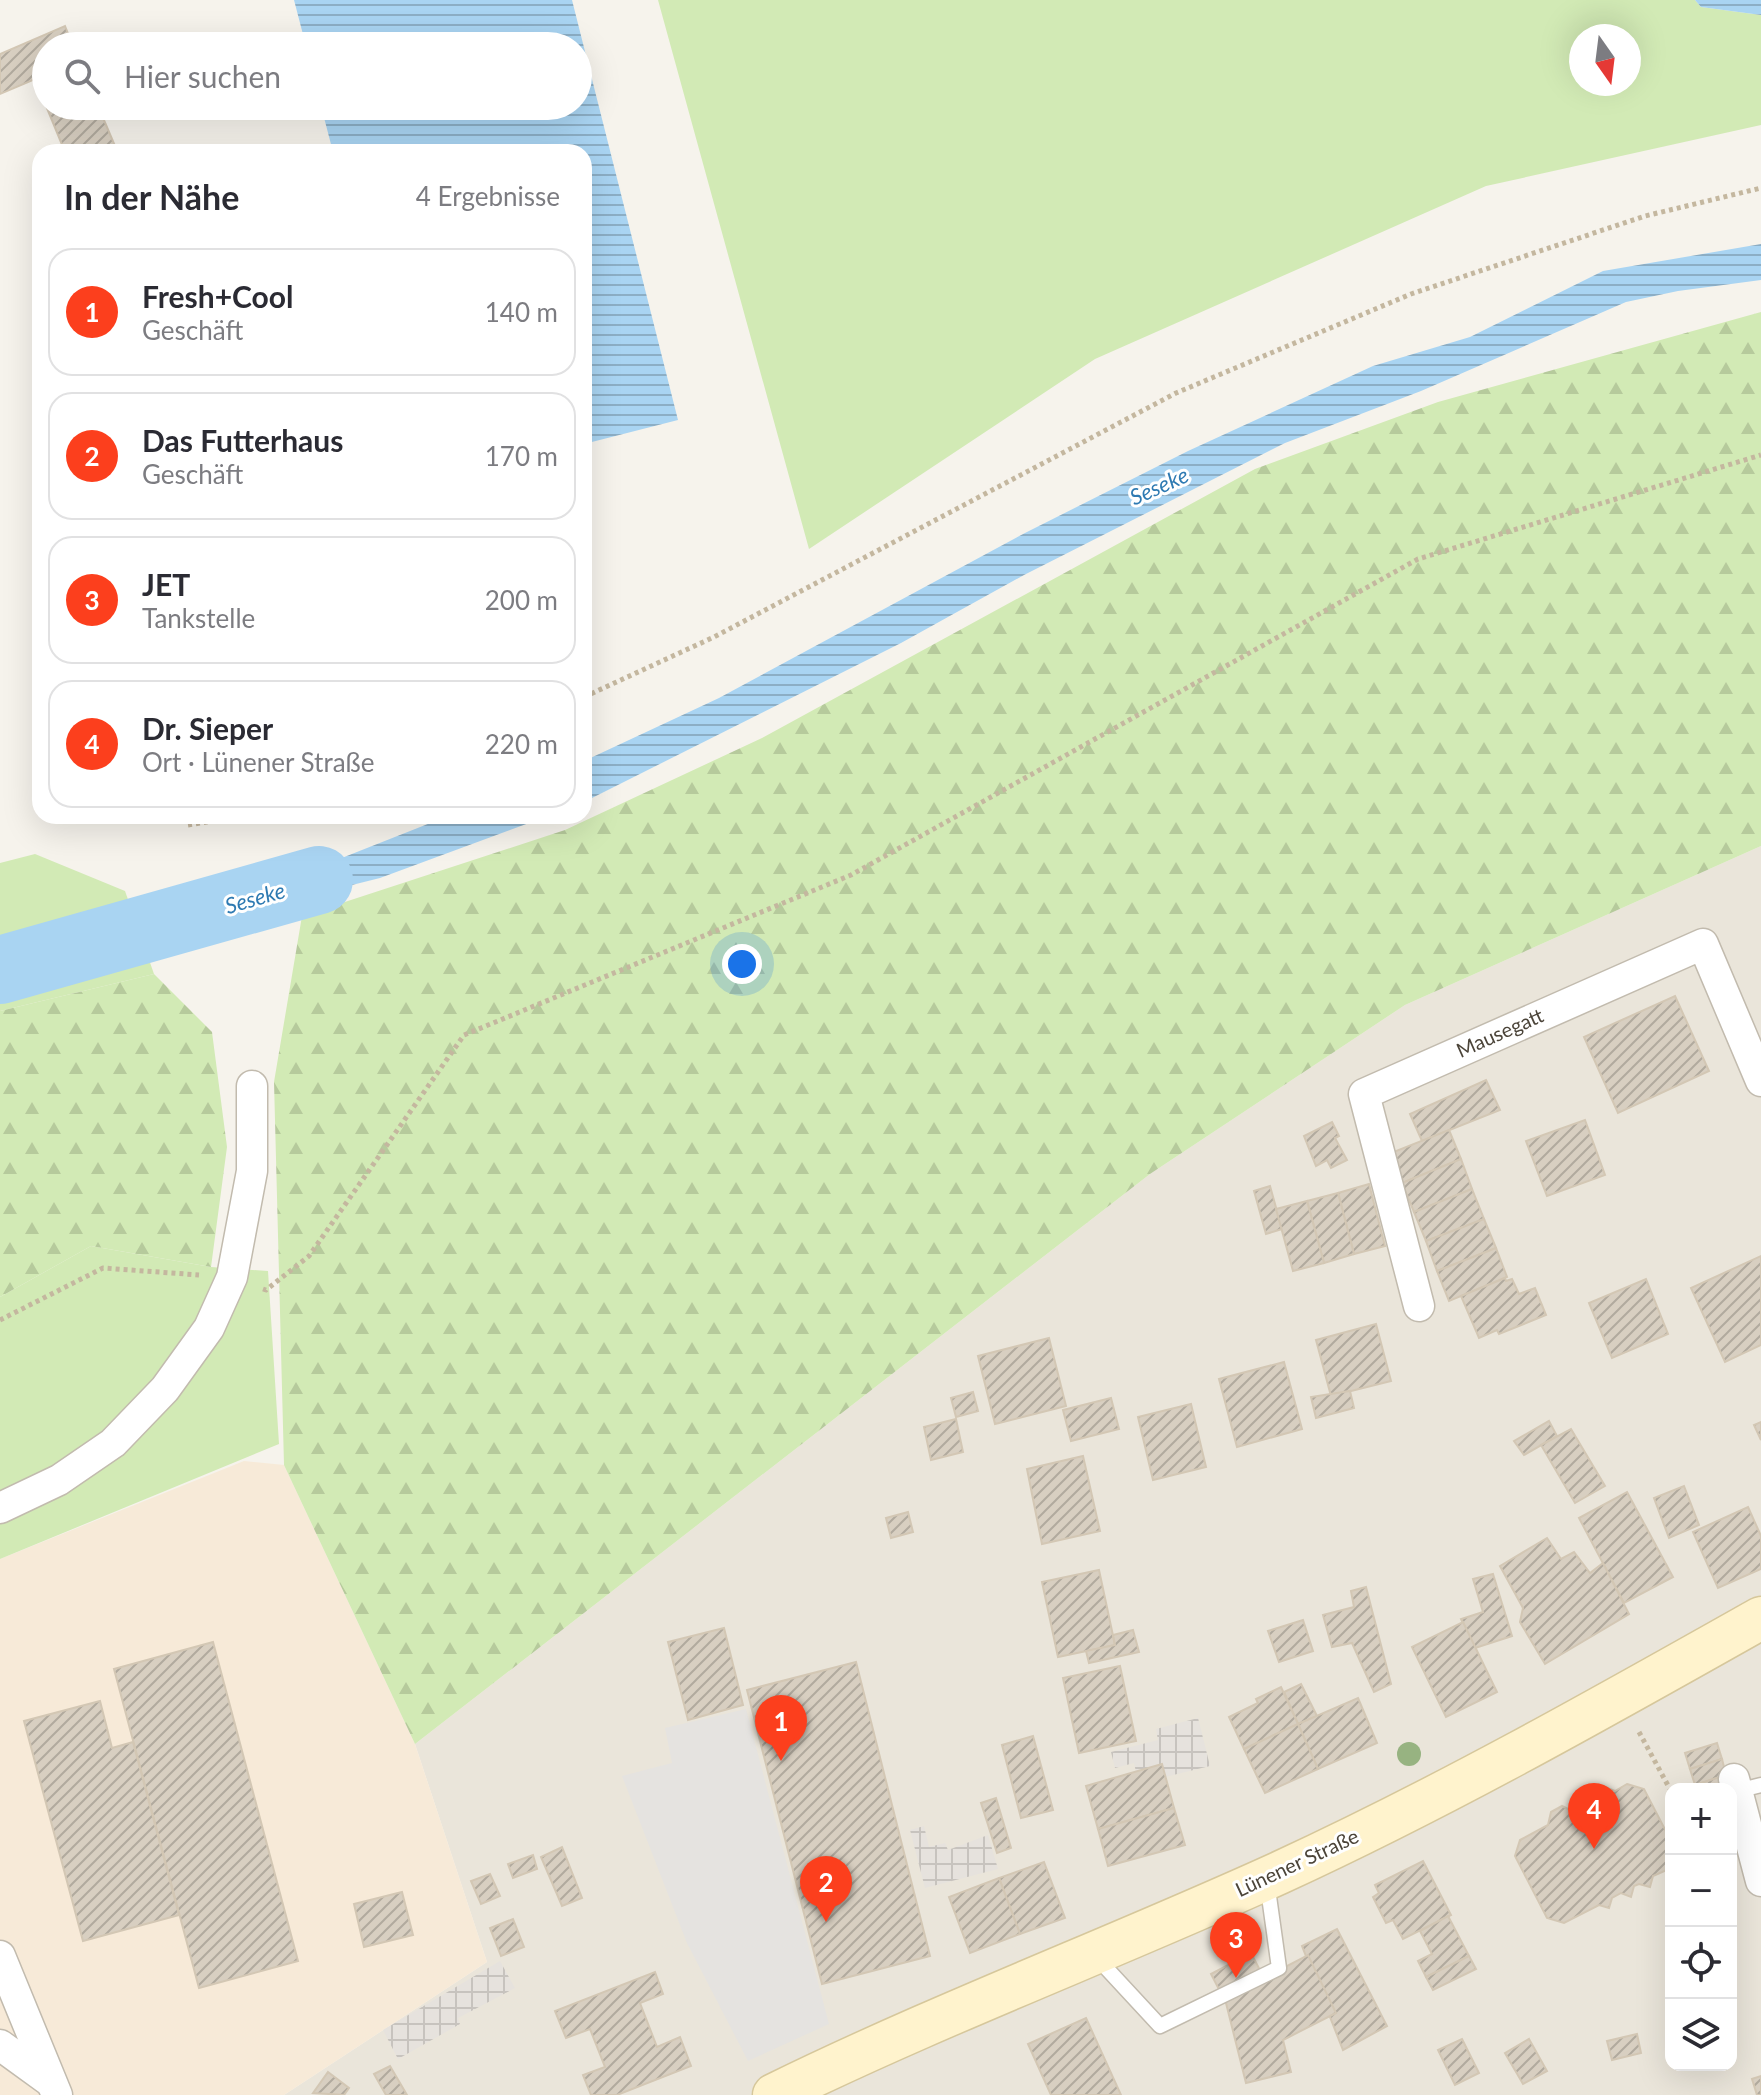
<!DOCTYPE html>
<html lang="de">
<meta charset="utf-8">
<style>
body{margin:0;font-family:Lato,sans-serif;background:#f7f7f7;color:#2b2b33}
.controls{position:absolute;right:24px;bottom:24px;display:grid;overflow:hidden;border-radius:16px;box-shadow:0 8px 32px #0002}
.controls button{width:72px;height:72px;display:grid;place-items:center;padding:0;border:0;border-bottom:2px solid #e1e1e2;background:#fff;color:#2b2b33;font:40px sans-serif}
.compass{position:absolute;left:1569px;top:24px;width:72px;height:72px;border-radius:50%;background:#fff;box-shadow:0 8px 32px #0002;rotate:166deg}
.you{position:absolute;left:742px;top:964px;width:28px;height:28px;margin:-20px;border:6px solid #fff;border-radius:50%;background:#1a73e8;box-shadow:0 0 0 12px #1a73e833}
.badge{display:grid;place-items:center;width:52px;height:52px;border-radius:50%;background:#fc3f1d;color:#fff;font-size:26px;font-weight:700}
.pin{position:absolute;translate:-50% -66px;filter:drop-shadow(0 2px 4px #0008)}
.pin::after{content:'';position:absolute;top:42px;width:28px;height:24px;background:inherit;clip-path:polygon(0 0,100% 0,50% 100%)}
.list{margin:0;padding:0;list-style:none}
h2{display:flex;justify-content:space-between;align-items:center;height:104px;margin:0;padding:0 32px;font-size:34px}
h2 small{font-size:26px;font-weight:400;color:#7c7c81}
.list li{display:grid;grid-template-columns:52px 1fr auto;gap:24px;align-items:center;box-sizing:border-box;height:128px;margin:0 16px 16px;padding:0 16px;border:2px solid #e1e1e2;border-radius:24px}
.list b{display:block;font-size:30px;white-space:nowrap}
.list p{margin:0;font-size:26px;white-space:nowrap;color:#7c7c81}
.list em{font-size:26px;font-style:normal;color:#7c7c81}
.icon{flex:none;width:44px;height:44px;fill:none;stroke:currentColor;stroke-width:2;stroke-linecap:round;stroke-linejoin:round}
.map{position:relative;flex:none;width:1761px;height:2095px;overflow:hidden}
.search{position:absolute;background:#fff;box-shadow:0 8px 32px #0002;left:32px;top:32px;width:560px;height:88px;display:flex;align-items:center;gap:20px;box-sizing:border-box;padding:0 28px;border-radius:44px;color:#7c7c81;font-size:30px}
.panel{position:absolute;background:#fff;box-shadow:0 8px 32px #0002;left:32px;top:144px;width:560px;height:680px;border-radius:24px}
.map>svg:first-child{display:block}
.residential{fill:#eae5da;fill-rule:evenodd}
.commercial{fill:#f7ead8}
.industrial{fill:url(#industrial-grid)}
.grass{fill:#d2eab5;fill-rule:evenodd}
.forest{fill:url(#forest-firs)}
.parking{fill:#e5e3e0}
.water{fill:url(#water-rules)}
.lines{fill:none;stroke-linecap:round;stroke-linejoin:round}
.river{stroke:#a9d4f2;stroke-width:68}
.building{fill:url(#building-hatch);stroke:#d3c7b4;stroke-width:2}
.lane-casing{stroke:#c2bbae;stroke-width:17}
.street-casing{stroke:#c2bbae;stroke-width:33}
.secondary-casing{stroke:#d6c79b;stroke-width:45}
.path{stroke:#c4b79f;stroke-width:5;stroke-dasharray:4 4;stroke-linecap:butt}
.lane{stroke:#fff;stroke-width:14}
.street{stroke:#fff;stroke-width:30}
.secondary{stroke:#fff3cd;stroke-width:42}
.tree{fill:#97b381}
.labels{text-anchor:middle;stroke-width:6;stroke-linejoin:round;paint-order:stroke}
.street-label{font-size:20px;fill:#4b4439;stroke:#fff}
.water-label{font-size:22px;font-style:italic;fill:#2e7ab2;stroke:#fff}
</style>
<div class="map">
<svg width="1761" height="2095" viewBox="0 0 1761 2095">
<defs>
<pattern id="industrial-grid" width="8" height="8" patternUnits="userSpaceOnUse" patternTransform="scale(2)"><rect width="8" height="8" fill="#e6e2dd"/><path d="M0 4h8M4 0v8" fill="none" stroke="#c7c3be"/></pattern>
<pattern id="forest-firs" width="22" height="20" patternUnits="userSpaceOnUse" patternTransform="scale(2)"><rect width="22" height="20" fill="#d2eab5"/><path d="M5 1l3.5 6h-7zM16 11l3.5 6h-7z" fill="#b6ca9c"/></pattern>
<pattern id="water-rules" width="6" height="5" patternUnits="userSpaceOnUse" patternTransform="scale(2)"><rect width="6" height="5" fill="#a9d4f2"/><path d="M0 2.5h6" fill="none" stroke="#8caec5"/></pattern>
<pattern id="building-hatch" width="6" height="6" patternUnits="userSpaceOnUse" patternTransform="scale(2)"><rect width="6" height="6" fill="#d8cfc1"/><path d="M-1 1l2-2M0 6l6-6M5 7l2-2" fill="none" stroke="#b1aa9e"/></pattern>
</defs>
<rect width="100%" height="100%" fill="#f6f3ec"/>
<path class="residential" d="M1761 846V2095H284L487 1962 415 1744 1150 1174 1405 1005ZM1671 1789H1731V2065H1671Z"/>
<polygon class="commercial" points="244,1461 284,1465 415,1744 487,1962 284,2095 0,2095 0,1559"/>
<g class="industrial">
<polygon points="1198,1718 1210,1766 1165,1777 1136,1772 1134,1763 1115,1768 1111,1752 1158,1740 1156,1729"/>
<polygon points="924,1826 929,1847 945,1843 948,1850 988,1835 998,1869 925,1888 910,1830"/>
<polygon points="500,1961 515,1988 458,2018 460,2024 398,2059 383,2030"/>
</g>
<g class="grass">
<path d="M658 0H1695L1701 7 1761 15V125L1486 186 1095 359 809 549ZM1581 36H1629V84H1581Z"/>
<polygon points="35,854 125,891 154,974 0,1011 0,863"/>
<polygon points="91,1246 211,1267 268,1271 279,1444 0,1559 0,1297"/>
</g>
<g class="forest">
<polygon points="1761,312 1761,846 1405,1005 1150,1174 415,1744 284,1465 274,1082 302,916 565,830 762,738 1255,469 1438,402"/>
<polygon points="154,974 212,1032 227,1147 211,1267 91,1246 0,1297 0,1011"/>
</g>
<polygon class="parking" points="746,1709 829,2024 748,2061 687,1943 622,1776 672,1763 665,1728"/>
<g class="water">
<polygon points="294,0 572,0 678,420 584,444 584,152 333,152 321,106 578,106 578,46 306,46"/>
<polygon points="1695,0 1761,0 1761,15 1701,7"/>
<polygon points="1761,244 1761,280 1678,291 1626,302 1421,391 1285,443 1024,575 901,643 584,802 584,761 719,698 1025,533 1188,451 1373,366 1470,337 1603,271"/>
<polygon points="448,816 548,816 380,878 232,915 222,885 324,865"/>
</g>
<g class="lines">
<polyline class="river" points="0,970 319,880"/>
</g>
<g class="building">
<polygon points="65,26 73,46 46,46 46,106 98,106 115,146 100,152 65,152 35,79 0,94 0,54"/>
<polygon points="1675,996 1709,1071 1618,1113 1584,1037"/>
<polygon points="1486,1080 1500,1110 1422,1141 1410,1114"/>
<polygon points="1585,1120 1605,1175 1547,1196 1526,1141"/>
<polygon points="1332,1122 1339,1136 1335,1138 1347,1160 1331,1168 1327,1160 1316,1166 1304,1136"/>
<polygon points="1449,1130 1461,1159 1402,1183 1391,1153"/>
<polygon points="1461,1159 1472,1189 1414,1212 1402,1183"/>
<polygon points="1369,1184 1385,1246 1354,1254 1338,1193"/>
<polygon points="1270,1186 1282,1229 1266,1234 1254,1191"/>
<polygon points="1472,1189 1484,1219 1426,1241 1414,1212"/>
<polygon points="1338,1193 1354,1254 1324,1263 1307,1201"/>
<polygon points="1307,1201 1324,1263 1293,1271 1276,1209"/>
<polygon points="1484,1219 1496,1248 1437,1271 1426,1241"/>
<polygon points="1496,1248 1507,1277 1449,1301 1437,1271"/>
<polygon points="1761,1256 1761,1345 1725,1362 1691,1288"/>
<polygon points="1505,1278 1506,1281 1512,1279 1519,1294 1535,1288 1546,1315 1499,1334 1497,1330 1479,1338 1461,1296"/>
<polygon points="1646,1279 1668,1334 1612,1358 1589,1303"/>
<polygon points="1376,1324 1391,1381 1331,1396 1316,1340"/>
<polygon points="1049,1338 1066,1406 995,1424 978,1356"/>
<polygon points="1284,1362 1302,1429 1237,1447 1219,1379"/>
<polygon points="1350,1391 1354,1408 1316,1418 1311,1397"/>
<polygon points="973,1392 978,1411 956,1417 951,1398"/>
<polygon points="1111,1398 1119,1429 1071,1441 1063,1410"/>
<polygon points="1191,1404 1206,1467 1153,1480 1138,1417"/>
<polygon points="956,1419 963,1452 931,1460 924,1427"/>
<polygon points="1549,1421 1557,1436 1524,1455 1514,1441"/>
<polygon points="1761,1422 1761,1440 1754,1425"/>
<polygon points="1571,1429 1605,1486 1575,1503 1541,1445"/>
<polygon points="1083,1456 1100,1531 1042,1544 1027,1469"/>
<polygon points="1684,1486 1699,1525 1669,1538 1654,1498"/>
<polygon points="1627,1492 1673,1577 1624,1603 1579,1518"/>
<polygon points="1748,1507 1761,1536 1761,1569 1718,1588 1693,1532"/>
<polygon points="908,1512 913,1532 891,1538 886,1518"/>
<polygon points="1547,1538 1561,1559 1574,1552 1590,1573 1603,1563 1629,1614 1545,1664 1520,1622 1523,1608 1500,1566"/>
<polygon points="1099,1570 1115,1645 1058,1657 1042,1582"/>
<polygon points="1493,1574 1512,1636 1475,1648 1461,1619 1483,1612 1473,1579"/>
<polygon points="1366,1587 1391,1684 1374,1692 1352,1643 1332,1647 1323,1615 1354,1607 1351,1591"/>
<polygon points="1303,1620 1313,1651 1279,1662 1268,1631"/>
<polygon points="1463,1622 1497,1692 1446,1717 1412,1647"/>
<polygon points="724,1628 743,1705 688,1720 668,1642"/>
<polygon points="1133,1630 1139,1652 1089,1663 1086,1651 1115,1645 1113,1635"/>
<polygon points="213,1642 298,1961 199,1988 114,1669"/>
<polygon points="856,1662 930,1956 822,1984 747,1690"/>
<polygon points="1120,1666 1136,1741 1079,1753 1063,1678"/>
<polygon points="1301,1684 1317,1716 1298,1724 1284,1692"/>
<polygon points="1281,1687 1298,1724 1244,1749 1229,1717 1258,1703 1256,1699"/>
<polygon points="1358,1698 1377,1743 1318,1769 1298,1724"/>
<polygon points="100,1701 112,1748 133,1742 179,1915 83,1941 24,1721"/>
<polygon points="1298,1724 1318,1769 1265,1793 1244,1749"/>
<polygon points="1033,1736 1053,1810 1021,1818 1002,1745"/>
<polygon points="1717,1743 1722,1759 1690,1769 1685,1753"/>
<polygon points="1722,1759 1726,1775 1695,1785 1690,1769"/>
<polygon points="1162,1764 1174,1808 1098,1829 1086,1786"/>
<polygon points="1726,1775 1731,1789 1696,1789 1695,1785"/>
<polygon points="1627,1784 1644,1789 1671,1841 1671,1868 1653,1876 1650,1887 1639,1884 1634,1886 1631,1897 1621,1893 1612,1898 1609,1908 1599,1905 1564,1923 1547,1918 1515,1856 1520,1840 1548,1825 1551,1812 1562,1806 1574,1812 1579,1809 1583,1799 1599,1803 1605,1787 1615,1791"/>
<polygon points="996,1798 1011,1848 997,1853 981,1803"/>
<polygon points="1174,1808 1185,1845 1108,1866 1098,1829"/>
<polygon points="562,1847 582,1898 562,1906 541,1857"/>
<polygon points="533,1855 537,1869 513,1878 508,1864"/>
<polygon points="1423,1861 1451,1915 1403,1939 1393,1920 1386,1923 1373,1897 1379,1893 1375,1885"/>
<polygon points="1044,1862 1065,1918 1020,1934 999,1878"/>
<polygon points="490,1874 500,1896 481,1904 471,1881"/>
<polygon points="999,1878 1020,1934 970,1953 949,1897"/>
<polygon points="402,1892 413,1935 364,1947 354,1904"/>
<polygon points="1448,1916 1469,1956 1426,1977 1418,1961 1432,1954 1420,1931"/>
<polygon points="513,1919 524,1947 501,1956 490,1928"/>
<polygon points="1337,1929 1387,2026 1343,2050 1302,1946"/>
<polygon points="1251,1953 1264,1978 1308,1955 1336,2013 1283,2040 1291,2072 1246,2083 1226,2003 1211,1974"/>
<polygon points="1469,1956 1476,1969 1433,1990 1426,1977"/>
<polygon points="655,1972 663,1994 640,2003 657,2047 680,2037 691,2066 617,2095 591,2095 583,2075 605,2067 590,2029 566,2038 555,2011"/>
<polygon points="1086,2018 1121,2095 1051,2095 1028,2044"/>
<polygon points="1637,2034 1641,2053 1612,2060 1607,2041"/>
<polygon points="1462,2039 1479,2073 1455,2085 1438,2050"/>
<polygon points="1529,2039 1547,2071 1523,2084 1505,2053"/>
<polygon points="390,2066 407,2095 386,2095 374,2074"/>
<polygon points="328,2072 349,2088 344,2095 313,2093"/>
<polygon points="1761,2076 1761,2095 1757,2095 1752,2079"/>
</g>
<g class="lines">
<g class="lane-casing">
<g id="lane">
<polyline points="1737,1791 1761,1785"/>
<polyline points="1097,1958 1160,2026 1279,1968 1267,1882"/>
</g>
</g>
<g class="street-casing">
<g id="street">
<polyline points="1419,1306 1364,1094 1703,944 1761,1081"/>
<polyline points="0,1508 59,1480 113,1443 165,1389 209,1328 232,1277 252,1171 252,1086"/>
<polyline points="1734,1779 1761,1881"/>
<polyline points="0,1956 57,2095"/>
<polyline points="0,2045 51,2082"/>
</g>
</g>
<g class="secondary-casing">
<path id="secondary" d="M774 2095C939 2014 1112 1949 1279 1873 1444 1797 1603 1707 1761 1618"/>
</g>
<g class="path">
<polyline points="584,697 714,637 1176,393 1411,294 1645,216 1761,188"/>
<polyline points="188,825 245,816"/>
<polyline points="263,1289 266,1290 309,1256 464,1035 851,875 1418,559 1761,455"/>
<polyline points="0,1320 103,1268 199,1275"/>
<polyline points="1639,1732 1671,1791"/>
</g>
<use href="#lane" class="lane"/>
<use href="#street" class="street"/>
<use href="#secondary" class="secondary"/>
</g>
<circle class="tree" cx="1409" cy="1754" r="12"/>
<g class="labels">
<g class="street-label">
<text transform="translate(1500 1033) rotate(-24)" y="7">Mausegatt</text>
<text transform="translate(1297 1863) rotate(-25)" y="7">Lünener Straße</text>
</g>
<g class="water-label">
<text transform="translate(1159 486) rotate(-24)" y="8">Seseke</text>
<text transform="translate(255 898) rotate(-16)" y="8">Seseke</text>
</g>
</g>
</svg>
<div class="controls">
<button>+</button>
<button>−</button>
<button><svg class="icon" aria-label="locate" viewBox="0 0 24 24"><circle cx="12" cy="12" r="6"/><path d="M12 2v4M12 18v4M2 12h4M18 12h4"/></svg></button>
<button><svg class="icon" aria-label="layers" viewBox="0 0 24 24"><path d="M12 4l9 5-9 5-9-5zM3 14l9 5 9-5"/></svg></button>
</div>
<svg class="compass" viewBox="-18 -18 36 36"><path d="M0-13l5 13h-10z" fill="#e53935"/><path d="M0 13l5-13h-10z" fill="#7c7c81"/></svg>
<div class="you"></div>
<div class="pin badge" style="left:781px;top:1761px">1</div>
<div class="pin badge" style="left:826px;top:1922px">2</div>
<div class="pin badge" style="left:1236px;top:1978px">3</div>
<div class="pin badge" style="left:1594px;top:1849px">4</div>
<div class="search"><svg class="icon" aria-label="search" viewBox="0 0 24 24"><circle cx="10" cy="10" r="6"/><path d="M15 15l6 6"/></svg>Hier suchen</div>
<section class="panel">
<h2>In der Nähe<small>4 Ergebnisse</small></h2>
<ul class="list">
<li><span class="badge">1</span><div><b>Fresh+Cool</b><p>Geschäft</p></div><em>140 m</em></li>
<li><span class="badge">2</span><div><b>Das Futterhaus</b><p>Geschäft</p></div><em>170 m</em></li>
<li><span class="badge">3</span><div><b>JET</b><p>Tankstelle</p></div><em>200 m</em></li>
<li><span class="badge">4</span><div><b>Dr. Sieper</b><p>Ort · Lünener Straße</p></div><em>220 m</em></li>
</ul>
</section>
</div>
